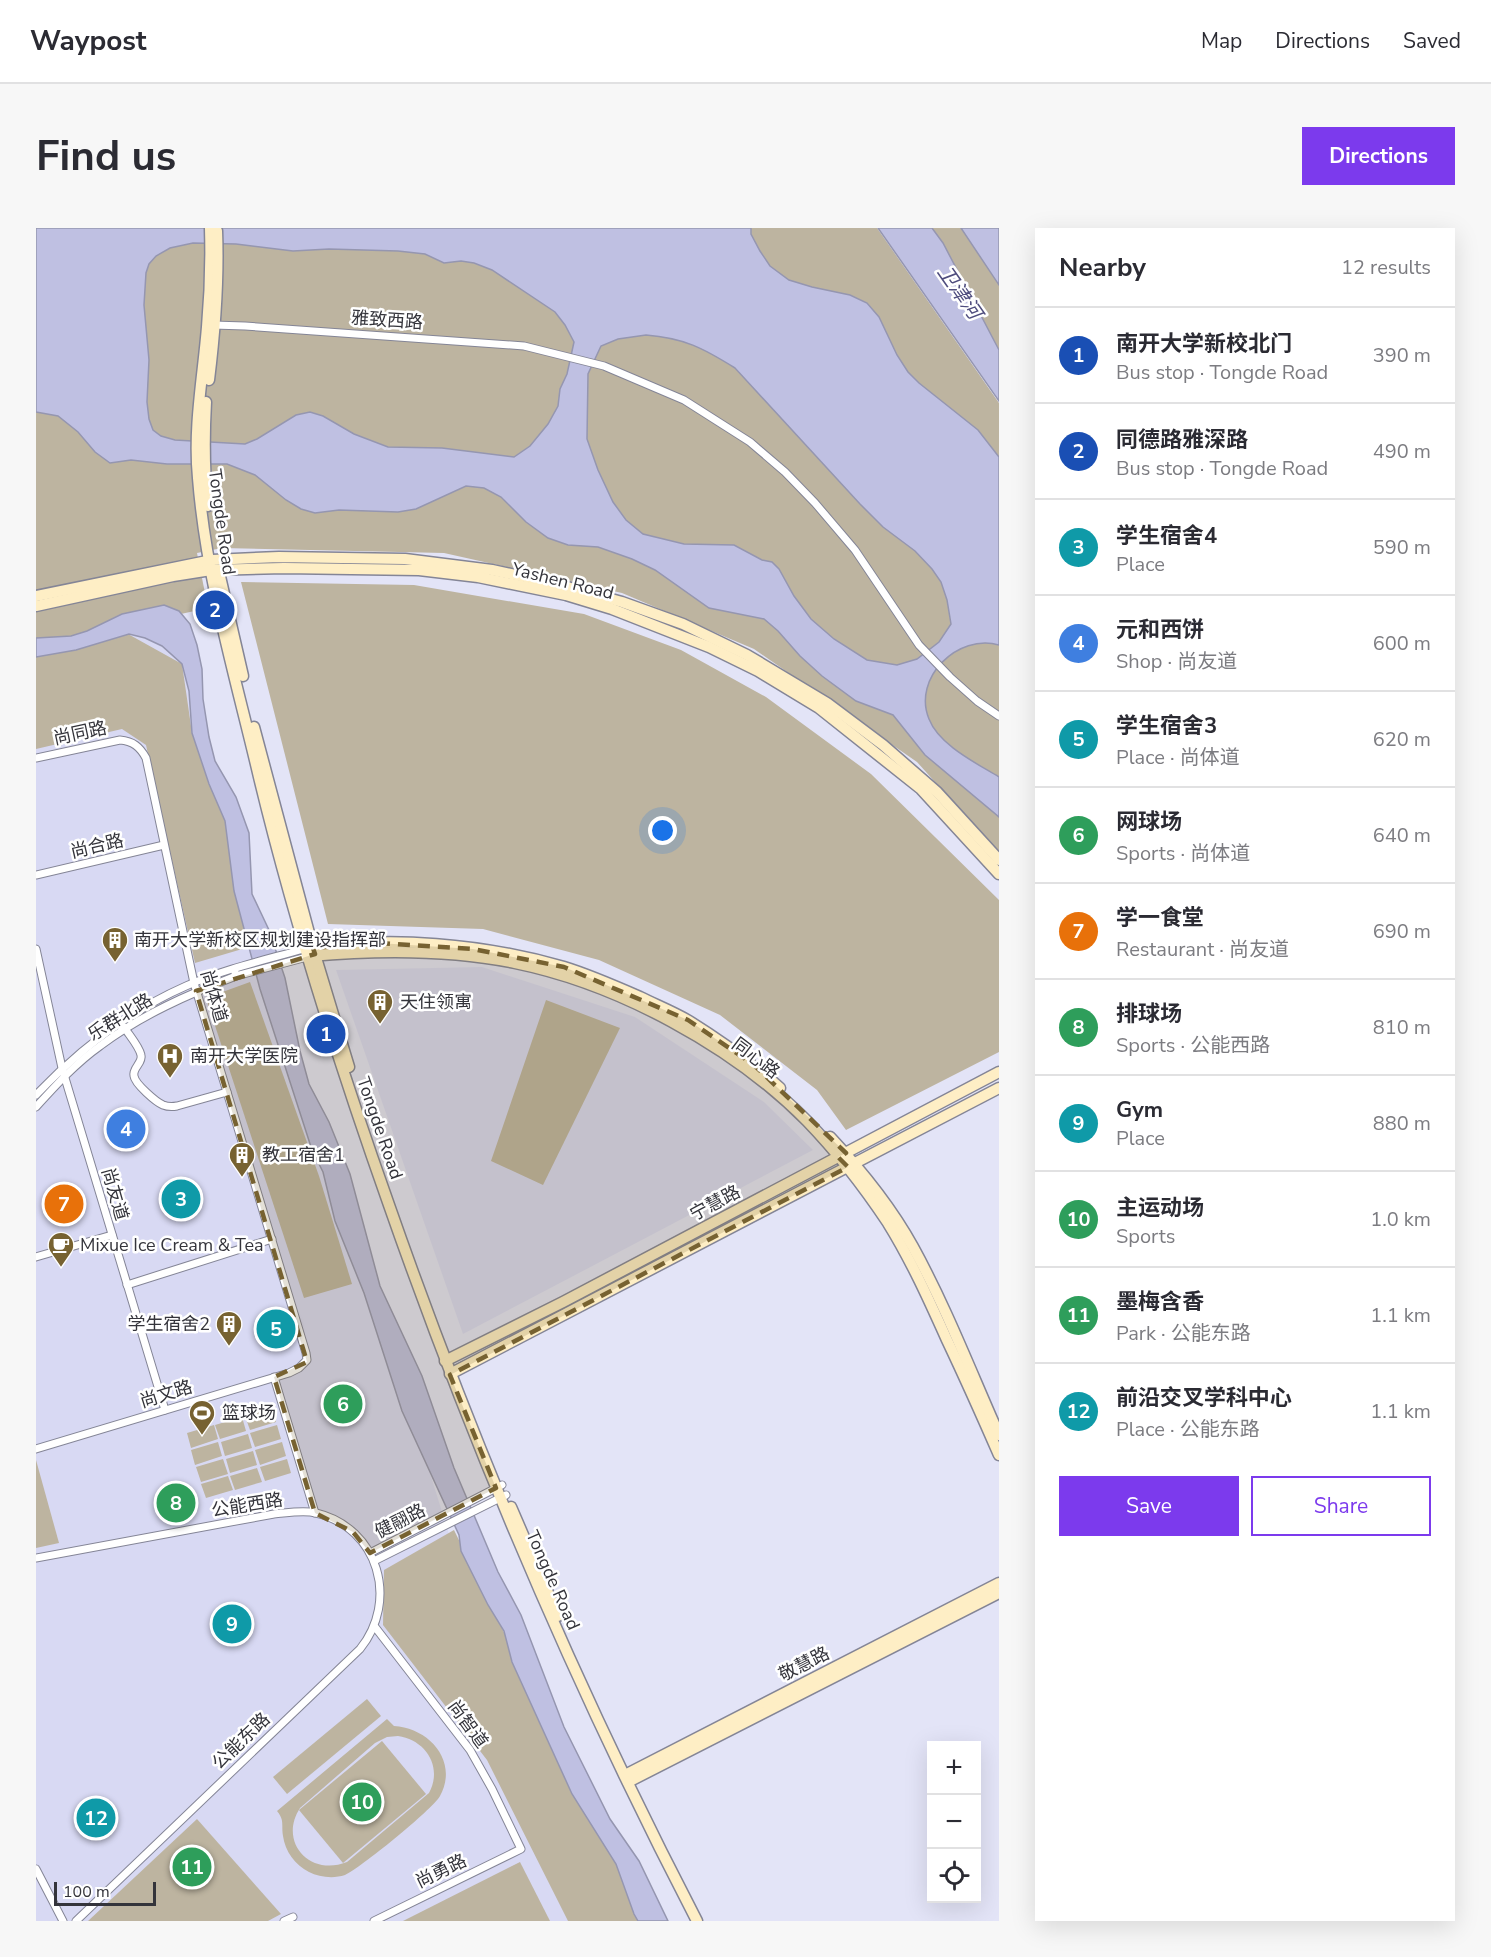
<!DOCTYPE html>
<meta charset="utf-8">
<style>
body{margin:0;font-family:"Nunito Sans","Noto Sans SC",sans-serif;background:#f7f7f7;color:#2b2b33}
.controls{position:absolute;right:18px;bottom:18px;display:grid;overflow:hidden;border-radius:0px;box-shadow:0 6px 24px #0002}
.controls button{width:54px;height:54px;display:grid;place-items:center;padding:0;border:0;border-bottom:2px solid #e1e1e2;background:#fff;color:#2b2b33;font:30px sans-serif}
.scale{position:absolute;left:18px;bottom:15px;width:102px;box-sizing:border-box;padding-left:6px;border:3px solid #34343b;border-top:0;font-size:16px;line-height:21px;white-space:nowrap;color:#34343b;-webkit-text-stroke:4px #fff;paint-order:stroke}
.you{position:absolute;left:627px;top:603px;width:21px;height:21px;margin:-15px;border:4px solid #fff;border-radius:50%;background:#1a73e8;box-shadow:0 0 0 9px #1a73e833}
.badge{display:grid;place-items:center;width:39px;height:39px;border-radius:50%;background:#7c3aed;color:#fff;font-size:20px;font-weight:700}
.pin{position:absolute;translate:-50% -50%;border:3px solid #fff;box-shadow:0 2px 6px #0006}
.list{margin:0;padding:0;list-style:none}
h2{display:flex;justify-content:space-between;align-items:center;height:78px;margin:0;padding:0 24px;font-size:26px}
h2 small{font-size:20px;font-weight:400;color:#7c7c81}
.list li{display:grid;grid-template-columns:39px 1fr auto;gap:18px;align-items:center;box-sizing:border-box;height:96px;padding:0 24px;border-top:2px solid #e1e1e2}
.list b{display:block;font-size:22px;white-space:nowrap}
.list p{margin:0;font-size:20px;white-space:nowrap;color:#7c7c81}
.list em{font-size:20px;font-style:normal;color:#7c7c81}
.actions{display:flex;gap:12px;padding:18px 24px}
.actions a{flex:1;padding:14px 0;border:2px solid #7c3aed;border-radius:0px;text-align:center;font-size:21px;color:#7c3aed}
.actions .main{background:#7c3aed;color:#fff}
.icon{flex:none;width:33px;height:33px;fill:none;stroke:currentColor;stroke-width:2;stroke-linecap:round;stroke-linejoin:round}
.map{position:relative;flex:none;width:963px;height:1693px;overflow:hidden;border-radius:0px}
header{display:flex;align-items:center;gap:36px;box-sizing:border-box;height:84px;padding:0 30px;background:#fff;border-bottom:2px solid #e1e1e2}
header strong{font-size:28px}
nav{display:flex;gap:33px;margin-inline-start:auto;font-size:21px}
.intro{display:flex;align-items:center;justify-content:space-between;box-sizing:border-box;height:144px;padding:0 36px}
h1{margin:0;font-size:42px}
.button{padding:15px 27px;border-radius:0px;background:#7c3aed;color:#fff;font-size:21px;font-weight:700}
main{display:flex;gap:36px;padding:0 36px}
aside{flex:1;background:#fff;border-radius:0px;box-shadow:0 6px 24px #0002}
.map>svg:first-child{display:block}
.built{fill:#d8d9f3}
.green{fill:#bdb4a0;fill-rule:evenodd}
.water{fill:#bfc0e2;stroke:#9596b0;stroke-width:1.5;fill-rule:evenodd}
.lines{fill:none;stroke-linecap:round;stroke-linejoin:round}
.street-casing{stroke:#848596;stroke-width:9}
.secondary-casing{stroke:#848596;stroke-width:13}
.street{stroke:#fff;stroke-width:7}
.secondary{stroke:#feeec5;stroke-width:10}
.marked{fill:#776231;fill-opacity:0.2;stroke:#776231;stroke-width:4.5;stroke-dasharray:12 8;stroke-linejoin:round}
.labels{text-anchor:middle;stroke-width:5;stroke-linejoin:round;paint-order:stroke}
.street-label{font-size:18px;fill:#34343b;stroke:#fff}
.poi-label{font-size:18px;fill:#34343b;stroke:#fff;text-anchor:start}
.water-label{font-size:20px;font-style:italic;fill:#4f4d7e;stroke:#fff}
</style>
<header>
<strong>Waypost</strong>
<nav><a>Map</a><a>Directions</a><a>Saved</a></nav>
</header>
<div class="intro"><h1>Find us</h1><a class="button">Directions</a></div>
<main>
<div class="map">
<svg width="963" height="1693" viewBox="0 0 963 1693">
<rect width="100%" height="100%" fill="#e3e4f7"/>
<g class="built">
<polygon points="140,394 213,668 413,1306 599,1693 0,1693 0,420"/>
<polygon points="446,739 599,789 728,874 777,922 427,1106 300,742"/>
</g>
<g class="green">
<polygon points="69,0 841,0 963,175 963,625 881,534 718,421 586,365 408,325 186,320 161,325 172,380 0,418 0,105"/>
<polygon points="896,0 963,0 963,122 907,15"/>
<polygon points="205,354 378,357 548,386 645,422 730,469 835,546 963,672 963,824 810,902 781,862 684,787 563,732 447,701 292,696"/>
<polygon points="92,406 146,436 156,505 189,593 213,719 159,735 110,517 86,501 0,521 0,427"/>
<polygon points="214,754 283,948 316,1056 268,1070 170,770"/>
<polygon points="510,772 584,800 507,957 455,933"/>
<polygon points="236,1180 240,1194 214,1202 209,1188"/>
<polygon points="206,1189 210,1203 184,1211 179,1197"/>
<polygon points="178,1197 182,1211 155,1220 151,1205"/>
<polygon points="241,1197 245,1211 219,1219 214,1205"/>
<polygon points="212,1206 216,1220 189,1228 185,1214"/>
<polygon points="182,1214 186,1228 159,1237 155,1222"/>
<polygon points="246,1214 250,1228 224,1237 219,1222"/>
<polygon points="217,1223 221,1237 194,1245 190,1231"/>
<polygon points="187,1231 192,1246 165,1254 160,1239"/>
<polygon points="251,1231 255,1245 229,1253 224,1239"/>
<polygon points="0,1232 23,1315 0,1320"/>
<polygon points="221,1240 226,1254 199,1262 194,1248"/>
<polygon points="192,1248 197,1262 170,1270 165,1256"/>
<polygon points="418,1302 609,1693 532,1693 451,1532 347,1397 348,1342"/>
<polygon points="331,1471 345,1488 251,1566 237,1549"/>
<path d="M351 1491 358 1498C393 1500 423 1533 404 1568 396 1582 323 1641 309 1647 297 1651 283 1649 273 1644 259 1637 249 1623 247 1608 245 1596 249 1593 241 1583ZM362 1508C390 1512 407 1539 393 1565L311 1634C274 1649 242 1614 264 1580L339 1515 351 1509Z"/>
<polygon points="346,1513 390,1566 307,1635 263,1582"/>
<polygon points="161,1591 245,1686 232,1693 52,1693"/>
<polygon points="484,1634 514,1693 367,1693"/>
</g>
<g class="water">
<path d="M0 0H715V6L724 23 734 38 753 52 776 59 814 67 831 75 843 89 861 127 872 144 883 155 942 202 963 229V417C922 405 876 450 893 491 903 517 940 535 963 549V589L889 527 857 487 820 473 786 448 764 428 742 403 728 391 673 380 619 342 596 331 562 319 532 317 512 310 490 294 465 269 448 260 430 258 380 281 362 284 303 282 279 285 265 281 250 272 219 247 191 236H131L95 232 74 235 59 224 42 204 22 188 0 184ZM157 15 200 16 257 23 293 21 362 23 389 26 408 35 425 33 438 35 456 42 519 84 529 97 538 114 531 146 524 161 522 178 512 196 494 218 478 229 406 220 352 219 318 206 287 188 274 184 260 187 221 211 209 216 139 212 125 208 117 202 113 191 111 174 113 132 108 77 110 45 113 36 120 28 134 20ZM610 107C648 110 667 120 699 140L824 276 847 299 879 323 896 341 905 354 911 372 915 396 903 414 881 431 861 437 831 432 798 411 775 391 758 368 743 341 736 334 726 332 698 317 648 316 607 306 590 292 577 274 562 242 551 211 552 146 565 118 582 111Z"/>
<polygon points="842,0 896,0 907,15 963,122 963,173"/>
<polygon points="925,0 963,0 963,57"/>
<polygon points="128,377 143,383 154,396 161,417 166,441 167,471 173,509 179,533 200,569 213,605 216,666 233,702 249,750 264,823 273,856 293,894 314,946 344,1058 386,1148 418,1240 462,1344 485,1387 528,1499 574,1591 603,1633 632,1693 602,1693 598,1686 580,1636 536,1566 476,1434 468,1403 452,1377 425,1323 423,1307 366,1183 328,1065 299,993 287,944 276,922 224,761 198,663 189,593 173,556 156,505 153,463 146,436 126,418 109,410 93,406 40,422 0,429 0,410 35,408 51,403 86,386"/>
</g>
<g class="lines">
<g class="street-casing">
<g id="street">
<polyline points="177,97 209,98 488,118 568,138 648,172 714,214 749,244 779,275 819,322 883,417 914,449 941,473 963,488"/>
<path d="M0 530 84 512C97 513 104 519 110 530L158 755 270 1125 271 1132 263 1140 253 1145 0 1221"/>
<polyline points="0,647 128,617"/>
<polyline points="0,721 26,840 129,1182"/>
<polyline points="200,748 271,729"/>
<path d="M88 799C93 807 103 818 105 827 107 835 96 840 98 848 99 856 120 874 127 877 132 879 136 879 141 878L191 864"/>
<path d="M0 867C43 822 93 783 150 758 188 741 229 732 268 721"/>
<path d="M0 879C20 857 40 835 64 818 105 787 153 766 200 748L198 741"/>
<polyline points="0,1029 76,1007"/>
<polyline points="91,1057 236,1011"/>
<polyline points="238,1149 279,1285"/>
<polyline points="334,1325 466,1257"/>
<path d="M0 1330 238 1286C251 1285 267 1282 280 1285 343 1300 363 1373 324 1421L40 1693"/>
<polyline points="338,1333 470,1267"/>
<polyline points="0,1641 27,1693"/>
<polyline points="248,1693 257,1689"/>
<polyline points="338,1693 485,1621 456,1561 434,1522 339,1399"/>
</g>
</g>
<g class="secondary-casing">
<g id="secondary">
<path d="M174 0C175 33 174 66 171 99 167 149 157 199 162 250 170 351 200 451 223 549 258 694 303 836 353 977 439 1223 541 1462 661 1693"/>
<path d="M173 152C179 103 183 53 181 3"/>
<path d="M170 174C168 209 168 243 172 278"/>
<polyline points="183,344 207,448"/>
<polyline points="0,368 176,332 243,329 369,331 456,342 513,354 586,374 647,396 711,427 791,475 847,517 901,564 963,632"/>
<polyline points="0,378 137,348 175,342 248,340 383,342 442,349 530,367 576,381 673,419 722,443 783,480 885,561 963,646"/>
<polyline points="218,499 277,720 313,839"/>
<path d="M271 721C353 707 448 716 528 739 554 747 579 758 604 769 620 777 638 784 653 793 685 813 716 835 744 860"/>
<path d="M274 728C342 722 411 721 479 735 582 756 697 818 771 893 801 924 828 959 852 995 875 1032 893 1072 911 1112 929 1150 946 1188 963 1227"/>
<path d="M794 909C825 942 855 979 877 1019 910 1079 935 1144 963 1207"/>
<polyline points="409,1133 527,1074 963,844"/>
<polyline points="414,1146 963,860"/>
<polyline points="475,1279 522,1388"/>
<polyline points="589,1547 963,1355"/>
<polyline points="592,1554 963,1365"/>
</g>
</g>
<use href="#street" class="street"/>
<use href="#secondary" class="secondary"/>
</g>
<path class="marked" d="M342 715 437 721 528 739 652 792 718 837 810 925 802 929 812 939 414 1147 460 1260 334 1325 317 1304 279 1285 238 1149 271 1134 160 763 279 726 277 720Z"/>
<defs>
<g id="building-pin" transform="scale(1.35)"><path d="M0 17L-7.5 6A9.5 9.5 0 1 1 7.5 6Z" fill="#776231" stroke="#fff"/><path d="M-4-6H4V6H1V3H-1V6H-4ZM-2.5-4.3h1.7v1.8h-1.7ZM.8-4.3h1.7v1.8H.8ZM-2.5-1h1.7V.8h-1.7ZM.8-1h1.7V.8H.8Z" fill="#fff"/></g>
<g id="hospital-pin" transform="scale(1.35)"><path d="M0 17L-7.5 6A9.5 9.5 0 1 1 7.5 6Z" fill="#776231" stroke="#fff"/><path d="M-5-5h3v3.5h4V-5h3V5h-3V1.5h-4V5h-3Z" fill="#fff"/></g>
<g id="cafe-pin" transform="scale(1.35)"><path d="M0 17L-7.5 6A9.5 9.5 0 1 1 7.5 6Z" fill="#776231" stroke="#fff"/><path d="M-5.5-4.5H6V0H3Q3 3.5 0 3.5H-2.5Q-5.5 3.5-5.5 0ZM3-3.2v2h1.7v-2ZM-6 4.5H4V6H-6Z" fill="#fff"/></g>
<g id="stadium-pin" transform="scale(1.35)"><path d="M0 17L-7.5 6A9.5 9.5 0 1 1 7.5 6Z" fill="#776231" stroke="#fff"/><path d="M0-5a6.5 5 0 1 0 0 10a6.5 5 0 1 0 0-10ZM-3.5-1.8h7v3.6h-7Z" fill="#fff"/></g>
</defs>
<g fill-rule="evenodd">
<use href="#building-pin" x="79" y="712"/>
<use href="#building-pin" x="344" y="774"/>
<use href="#hospital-pin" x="134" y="828"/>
<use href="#building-pin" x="206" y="927"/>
<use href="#cafe-pin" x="25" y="1017"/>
<use href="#building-pin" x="193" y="1096"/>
<use href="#stadium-pin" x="166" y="1185"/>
</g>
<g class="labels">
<g class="street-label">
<text transform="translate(351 92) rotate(4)" y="6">雅致西路</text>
<text transform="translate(186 294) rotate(82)" y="6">Tongde Road</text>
<text transform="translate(527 353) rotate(14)" y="6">Yashen Road</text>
<text transform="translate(44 505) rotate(-12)" y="6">尚同路</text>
<text transform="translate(61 618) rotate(-13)" y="6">尚合路</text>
<text transform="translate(178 768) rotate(74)" y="6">尚体道</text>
<text transform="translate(84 789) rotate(-32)" y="6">乐群北路</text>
<text transform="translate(720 830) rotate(37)" y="6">同心路</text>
<text transform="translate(344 900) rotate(71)" y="6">Tongde Road</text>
<text transform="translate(79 966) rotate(74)" y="6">尚友道</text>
<text transform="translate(679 975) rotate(-28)" y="6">宁慧路</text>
<text transform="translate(130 1166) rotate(-17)" y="6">尚文路</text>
<text transform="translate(211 1277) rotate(-9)" y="6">公能西路</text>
<text transform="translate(364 1293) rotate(-27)" y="6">健翮路</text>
<text transform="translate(517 1352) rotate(66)" y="6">Tongde Road</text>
<text transform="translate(768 1436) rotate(-27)" y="6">敬慧路</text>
<text transform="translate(432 1496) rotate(54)" y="6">尚智道</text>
<text transform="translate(205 1513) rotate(-44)" y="6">公能东路</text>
<text transform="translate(405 1643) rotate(-26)" y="6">尚勇路</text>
</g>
<g class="poi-label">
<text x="98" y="718">南开大学新校区规划建设指挥部</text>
<text x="364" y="780">天住领寓</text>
<text x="154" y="834">南开大学医院</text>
<text x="226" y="933">教工宿舍1</text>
<text x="44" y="1023">Mixue Ice Cream &amp; Tea</text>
<text x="174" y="1102" text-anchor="end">学生宿舍2</text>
<text x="186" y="1191">篮球场</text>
</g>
<g class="water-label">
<text transform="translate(924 64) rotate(55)" y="7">卫津河</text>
</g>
</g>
</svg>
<div class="controls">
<button>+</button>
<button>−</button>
<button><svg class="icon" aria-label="locate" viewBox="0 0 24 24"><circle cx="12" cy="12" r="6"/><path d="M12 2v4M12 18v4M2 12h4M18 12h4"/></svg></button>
</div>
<div class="scale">100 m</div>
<div class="you"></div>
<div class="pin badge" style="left:290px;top:806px;background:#1a4fb4">1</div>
<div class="pin badge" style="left:179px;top:382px;background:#1a4fb4">2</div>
<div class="pin badge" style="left:145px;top:971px;background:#0f9aa8">3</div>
<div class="pin badge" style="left:90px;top:901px;background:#3f7fe0">4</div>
<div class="pin badge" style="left:240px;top:1101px;background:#0f9aa8">5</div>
<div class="pin badge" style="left:307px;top:1176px;background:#2e9e5b">6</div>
<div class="pin badge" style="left:28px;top:976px;background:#e8710a">7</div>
<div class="pin badge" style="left:140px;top:1275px;background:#2e9e5b">8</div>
<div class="pin badge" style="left:196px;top:1396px;background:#0f9aa8">9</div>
<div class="pin badge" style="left:326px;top:1574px;background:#2e9e5b">10</div>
<div class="pin badge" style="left:156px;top:1639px;background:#2e9e5b">11</div>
<div class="pin badge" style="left:60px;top:1590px;background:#0f9aa8">12</div>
</div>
<aside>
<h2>Nearby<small>12 results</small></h2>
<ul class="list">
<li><span class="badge" style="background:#1a4fb4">1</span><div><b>南开大学新校北门</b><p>Bus stop · Tongde Road</p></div><em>390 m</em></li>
<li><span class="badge" style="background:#1a4fb4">2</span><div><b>同德路雅深路</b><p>Bus stop · Tongde Road</p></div><em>490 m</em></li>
<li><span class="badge" style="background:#0f9aa8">3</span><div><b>学生宿舍4</b><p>Place</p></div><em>590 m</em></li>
<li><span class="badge" style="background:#3f7fe0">4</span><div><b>元和西饼</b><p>Shop · 尚友道</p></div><em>600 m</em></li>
<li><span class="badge" style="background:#0f9aa8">5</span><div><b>学生宿舍3</b><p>Place · 尚体道</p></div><em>620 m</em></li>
<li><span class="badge" style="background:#2e9e5b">6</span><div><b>网球场</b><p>Sports · 尚体道</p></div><em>640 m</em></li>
<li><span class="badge" style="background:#e8710a">7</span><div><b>学一食堂</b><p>Restaurant · 尚友道</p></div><em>690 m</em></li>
<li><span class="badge" style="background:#2e9e5b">8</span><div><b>排球场</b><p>Sports · 公能西路</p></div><em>810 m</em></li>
<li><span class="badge" style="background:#0f9aa8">9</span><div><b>Gym</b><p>Place</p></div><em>880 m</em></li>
<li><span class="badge" style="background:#2e9e5b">10</span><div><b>主运动场</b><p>Sports</p></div><em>1.0 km</em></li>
<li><span class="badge" style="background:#2e9e5b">11</span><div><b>墨梅含香</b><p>Park · 公能东路</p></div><em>1.1 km</em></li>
<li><span class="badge" style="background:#0f9aa8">12</span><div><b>前沿交叉学科中心</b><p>Place · 公能东路</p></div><em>1.1 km</em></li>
</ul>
<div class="actions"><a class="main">Save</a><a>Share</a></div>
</aside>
</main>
